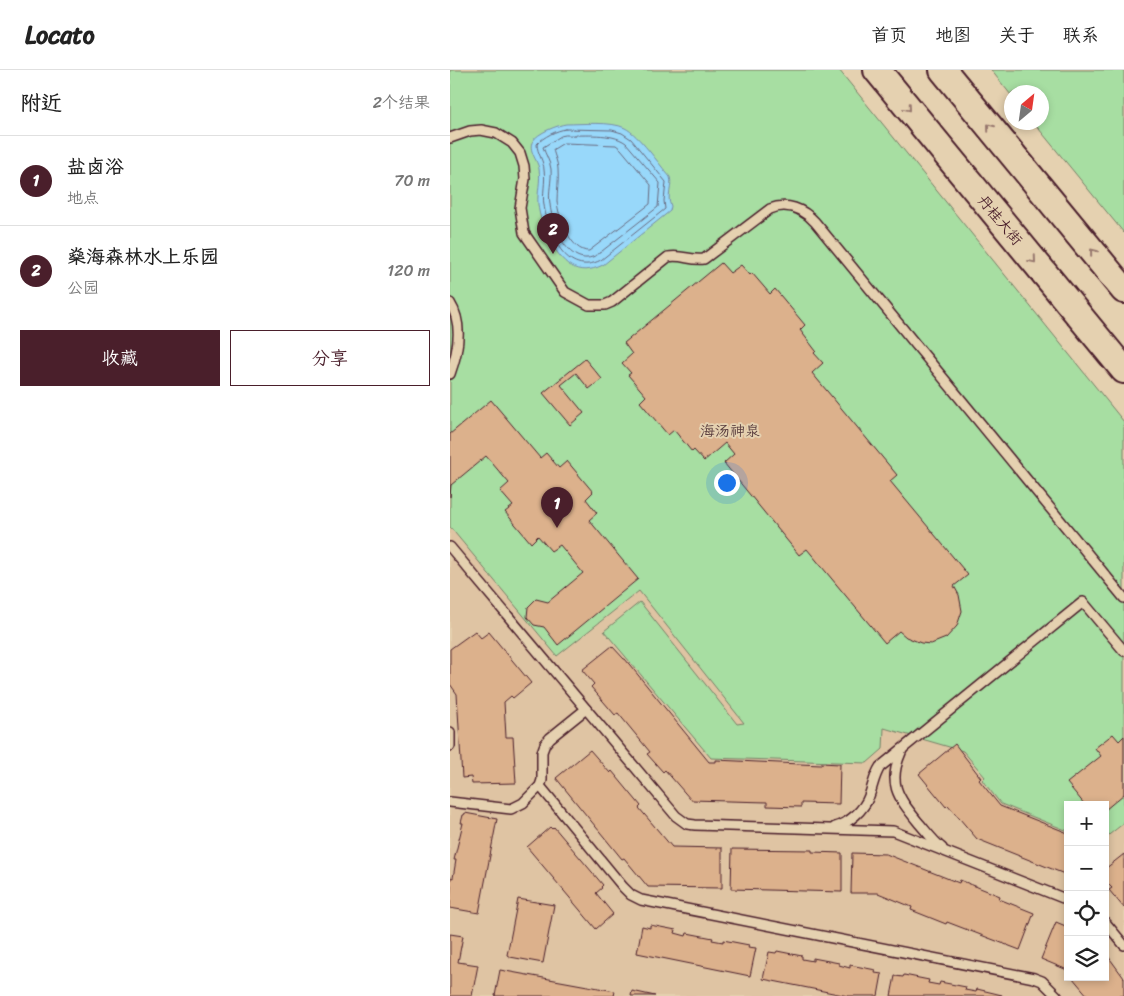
<!DOCTYPE html>
<html lang="zh">
<meta charset="utf-8">
<style>
body{margin:0;font-family:Sriracha,"LXGW WenKai TC",sans-serif;background:#f6f6f6;color:#222}
.controls{position:absolute;right:15px;bottom:15px;display:grid;overflow:hidden;border-radius:0px;box-shadow:0 2px 8px #0003}
.controls button{width:45px;height:45px;display:grid;place-items:center;padding:0;border:0;border-bottom:1px solid #e0e0e0;background:#fff;color:#222;font:25px sans-serif}
.compass{position:absolute;left:554px;top:15px;width:45px;height:45px;border-radius:50%;background:#fff;box-shadow:0 2px 8px #0003;rotate:29deg}
.you{position:absolute;left:276px;top:412px;width:18px;height:18px;margin:-12px;border:4px solid #fff;border-radius:50%;background:#1a73e8;box-shadow:0 0 0 8px #1a73e833}
.badge{display:grid;place-items:center;width:32px;height:32px;border-radius:50%;background:#4a1f2b;color:#fff;font-size:16px;font-weight:700}
.pin{position:absolute;translate:-50% -41px;filter:drop-shadow(0 1px 2px #0008)}
.pin::after{content:'';position:absolute;top:26px;width:18px;height:15px;background:inherit;clip-path:polygon(0 0,100% 0,50% 100%)}
.list{margin:0;padding:0;list-style:none}
h2{display:flex;justify-content:space-between;align-items:center;height:65px;margin:0;padding:0 20px;font-size:21px}
h2 small{font-size:16px;font-weight:400;color:#767676}
.list li{display:grid;grid-template-columns:32px 1fr auto;gap:15px;align-items:center;box-sizing:border-box;height:90px;padding:0 20px;border-top:1px solid #e0e0e0}
.list b{display:block;font-size:19px;white-space:nowrap}
.list p{margin:0;font-size:16px;white-space:nowrap;color:#767676}
.list em{font-size:16px;font-style:normal;color:#767676}
.actions{display:flex;gap:10px;padding:15px 20px}
.actions a{flex:1;padding:11px 0;border:1px solid #4a1f2b;border-radius:0px;text-align:center;font-size:18px;color:#4a1f2b}
.actions .main{background:#4a1f2b;color:#fff}
.icon{flex:none;width:28px;height:28px;fill:none;stroke:currentColor;stroke-width:2;stroke-linecap:round;stroke-linejoin:round}
.map{position:relative;flex:none;width:674px;height:926px;overflow:hidden}
header{display:flex;align-items:center;gap:30px;box-sizing:border-box;height:70px;padding:0 25px;background:#fff;border-bottom:1px solid #e0e0e0}
header strong{font-size:24px}
nav{display:flex;gap:28px;margin-inline-start:auto;font-size:18px}
main{display:flex}
aside{flex:1;background:#fff}
.map>svg:first-child{display:block}
.built{fill:#dfc4a3}
.green{fill:#a7dea2;stroke:#787e66}
.water{fill:#98d8fa;stroke:#798ea7}
.lines{fill:none;stroke-linecap:round;stroke-linejoin:round}
.shore{stroke:#69697e;stroke-width:1}
.building{fill:#dcb18c;stroke:#4a1f2b}
.lane-casing{stroke:#4a1f2b;stroke-width:12}
.primary-casing{stroke:#4a1f2b;stroke-width:30}
.lane{stroke:#e5d1b0;stroke-width:9}
.primary{stroke:#e5d1b0;stroke-width:26}
.oneway{stroke:#98786e}
.labels{text-anchor:middle;stroke-width:4;stroke-linejoin:round;paint-order:stroke}
.street-label{font-size:15px;fill:#4a1f2b;stroke:#e5d1b0}
.park-label{font-size:15px;fill:#583c3d;stroke:#e5d1b0}
</style>
<header>
<strong>Locato</strong>
<nav><a>首页</a><a>地图</a><a>关于</a><a>联系</a></nav>
</header>
<main>
<aside>
<h2>附近<small>2个结果</small></h2>
<ul class="list">
<li><span class="badge">1</span><div><b>盐卤浴</b><p>地点</p></div><em>70 m</em></li>
<li><span class="badge">2</span><div><b>燊海森林水上乐园</b><p>公园</p></div><em>120 m</em></li>
</ul>
<div class="actions"><a class="main">收藏</a><a>分享</a></div>
</aside>
<div class="map">
<svg width="674" height="926" viewBox="0 0 674 926">
<rect width="100%" height="100%" fill="#e5d1b0"/>
<filter id="ink" filterUnits="userSpaceOnUse"><feTurbulence type="fractalNoise" baseFrequency=".02" numOctaves="2"/><feDisplacementMap in="SourceGraphic" scale="10" xChannelSelector="R" yChannelSelector="G"/><feConvolveMatrix kernelMatrix="1 2 1 2 8 2 1 2 1" color-interpolation-filters="sRGB"/></filter>
<g filter="url(#ink)">
<polygon class="built" points="0,457 107,586 189,521 433,658 602,706 618,735 618,907 655,907 655,768 674,753 674,926 0,926"/>
<g class="green">
<polygon points="0,0 389,0 674,352 674,753 655,768 655,735 618,735 618,761 551,734 532,710 535,707 513,681 434,658 433,679 417,693 261,688 154,561 190,532 287,654 294,653 189,521 107,586 0,457"/>
<polygon points="541,0 674,0 674,163 584,53 592,52 592,22 562,22 561,25"/>
</g>
<path class="water" d="M116 54C132 54 161 51 175 58 189 65 209 94 220 107 223 116 216 127 221 136L220 141 153 195C126 208 112 193 100 170 94 159 89 146 88 134 87 122 91 111 89 99 88 91 77 79 83 71 87 63 108 55 116 54Z"/>
<g class="lines">
<g class="shore">
<path d="M116 59 162 60 172 63 181 69 216 112 214 131 215 139 151 190C116 208 98 163 94 135 92 124 96 112 94 100 94 91 87 83 87 74 93 67 107 60 116 59Z"/>
<path d="M116 65C135 66 161 62 176 73L210 113 208 137 147 185C119 200 102 156 100 134 98 122 102 111 101 99 100 91 95 84 93 77L111 66Z"/>
<path d="M114 73 166 75 171 79 201 115 200 134 139 181C121 182 108 147 107 131 107 121 109 110 108 99 108 93 105 87 103 80Z"/>
</g>
</g>
<g class="building">
<polygon points="271,193 280,203 291,195 300,205 302,203 320,224 325,219 355,255 350,260 366,281 364,283 373,293 362,303 447,405 440,411 518,505 504,516 509,525 512,541 507,556 496,568 481,574 471,573 456,567 449,561 435,573 357,479 349,485 274,393 284,384 275,373 254,391 244,380 242,382 224,360 218,365 190,332 196,326 178,305 181,303 172,293 182,284 174,273"/>
<polygon points="135,289 152,309 139,319 126,303 111,315 134,343 120,355 93,323"/>
<polygon points="41,330 90,388 96,383 109,398 117,391 143,422 136,429 147,443 139,450 188,509 108,575 94,557 84,555 77,547 78,537 86,529 98,532 133,503 110,475 101,481 88,466 81,473 55,442 63,436 50,421 59,413 36,386 1,415 0,427 0,364"/>
<polygon points="25,561 31,568 39,562 81,613 63,628 61,626 54,632 56,667 63,667 66,713 22,714 21,707 12,708 7,624 0,614 0,579"/>
<polygon points="162,576 174,589 175,589 259,692 266,692 266,690 371,695 371,693 390,694 389,734 351,733 351,737 317,736 317,732 241,730 215,700 213,702 197,684 200,682 168,643 165,645 141,617 144,614 132,600"/>
<polygon points="663,664 669,671 674,666 674,724 655,740 655,735 635,735 617,713 651,686 645,678"/>
<polygon points="505,674 531,708 529,710 550,736 618,763 617,805 527,769 498,735 496,737 469,704"/>
<polygon points="140,680 160,703 162,701 191,736 189,738 222,777 272,778 272,818 198,817 174,788 172,789 106,708"/>
<polygon points="15,743 47,749 29,843 0,838 1,816 0,814 1,807 3,808 6,790 4,790 13,753 11,753 13,745 14,745"/>
<polygon points="100,757 102,759 104,757 153,815 151,817 152,818 146,823 163,844 146,859 77,777"/>
<polygon points="282,779 362,780 362,782 392,783 392,822 281,819"/>
<polygon points="402,783 436,784 509,813 510,810 550,826 549,829 584,843 570,880 497,852 496,854 461,840 462,837 428,823 401,823"/>
<polygon points="674,784 674,838 659,820 662,818 655,811 655,799"/>
<polygon points="68,829 104,835 93,893 60,887 57,885"/>
<polygon points="606,852 618,857 618,902 615,899 591,889"/>
<polygon points="200,855 226,860 225,863 236,866 237,863 263,868 262,870 273,872 273,870 299,875 298,877 306,878 300,906 187,883 192,856 200,858"/>
<polygon points="0,864 13,866 8,892 28,895 22,926 0,926"/>
<polygon points="327,881 352,886 352,889 363,891 363,888 389,893 389,895 400,898 400,895 426,900 425,903 432,904 428,926 398,926 313,909 319,882 326,883"/>
<polygon points="655,882 674,908 674,926 638,926 622,907 655,907"/>
<polygon points="50,900 165,921 164,926 45,926"/>
<polygon points="454,905 479,910 478,913 489,915 490,912 516,917 515,920 526,922 527,919 552,925 552,926 441,926 445,906 453,907"/>
<polygon points="182,921 205,926 181,926"/>
</g>
<g class="lines">
<g class="lane-casing">
<g id="lane">
<path d="M0 68 20 61 31 60 46 63 62 73 70 83 74 96 75 109 70 138 74 163 115 222 139 235H155L162 232 218 187C231 184 241 191 254 189L320 139C337 132 353 139 365 152L674 528"/>
<path d="M0 233C14 255 8 282 0 304"/>
<polyline points="0,477 226,746 237,754 245,755 443,761 618,830"/>
<polyline points="0,662 0,676"/>
<path d="M452 680C437 713 447 726 468 752 476 761 483 771 492 778"/>
<polyline points="90,716 173,817 181,825 191,830 584,908 592,911 607,926"/>
<polyline points="0,732 61,739 73,733 90,716 92,710 92,682 95,674 100,668 136,639"/>
<path d="M385 757C399 753 414 740 419 726 423 716 424 706 430 697L633 532 674 581"/>
<polyline points="655,852 674,875"/>
</g>
</g>
<g class="primary-casing">
<g id="primary">
<polyline points="427,0 674,300"/>
<polyline points="493,0 674,220"/>
</g>
</g>
<use href="#lane" class="lane"/>
<use href="#primary" class="primary"/>
</g>
<defs><path id="oneway-chevron" d="M-2-3.5L2.5 0L-2 3.5" fill="none" stroke-width="1.6" stroke-linecap="round" stroke-linejoin="round" transform="scale(1.25)"/></defs>
<g class="oneway">
<use href="#oneway-chevron" transform="translate(458 38) rotate(50)"/>
<use href="#oneway-chevron" transform="translate(540 57) rotate(-129)"/>
<use href="#oneway-chevron" transform="translate(643 182) rotate(-129)"/>
<use href="#oneway-chevron" transform="translate(583 190) rotate(50)"/>
</g>
</g>
<g class="labels">
<g class="street-label">
<text transform="translate(550 150) rotate(50)" y="5">丹桂大街</text>
</g>
<g class="park-label">
<text x="280" y="366">海汤神泉</text>
</g>
</g>
</svg>
<div class="controls">
<button>+</button>
<button>−</button>
<button><svg class="icon" aria-label="locate" viewBox="0 0 24 24"><circle cx="12" cy="12" r="6"/><path d="M12 2v4M12 18v4M2 12h4M18 12h4"/></svg></button>
<button><svg class="icon" aria-label="layers" viewBox="0 0 24 24"><path d="M12 4l9 5-9 5-9-5zM3 14l9 5 9-5"/></svg></button>
</div>
<svg class="compass" viewBox="-18 -18 36 36"><path d="M0-13l5 13h-10z" fill="#e53935"/><path d="M0 13l5-13h-10z" fill="#767676"/></svg>
<div class="you"></div>
<div class="pin badge" style="left:107px;top:458px">1</div>
<div class="pin badge" style="left:103px;top:184px">2</div>
</div>
</main>
